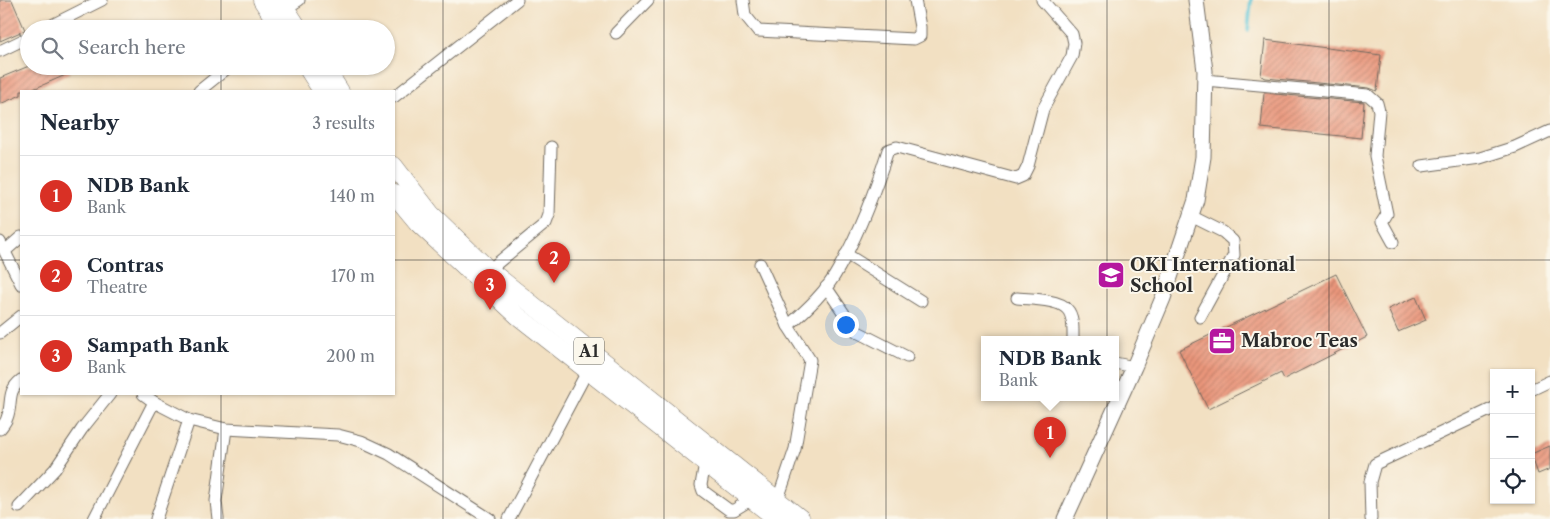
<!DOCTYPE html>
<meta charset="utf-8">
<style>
body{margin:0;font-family:"Libre Caslon Text",serif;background:#f6f6f7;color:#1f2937}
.controls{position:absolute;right:15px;bottom:15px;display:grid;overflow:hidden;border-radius:0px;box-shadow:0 1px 4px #0004}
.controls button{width:45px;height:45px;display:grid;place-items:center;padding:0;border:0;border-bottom:1px solid #e0e1e3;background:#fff;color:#1f2937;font:25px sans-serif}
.you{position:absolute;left:845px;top:324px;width:18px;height:18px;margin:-12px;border:4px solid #fff;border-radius:50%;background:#1a73e8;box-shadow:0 0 0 8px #1a73e833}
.badge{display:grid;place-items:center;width:32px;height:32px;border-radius:50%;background:#d93025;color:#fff;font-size:16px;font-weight:700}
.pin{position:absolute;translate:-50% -41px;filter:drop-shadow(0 1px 2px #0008)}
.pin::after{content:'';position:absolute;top:26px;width:18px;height:15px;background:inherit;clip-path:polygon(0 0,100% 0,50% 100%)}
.popup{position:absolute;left:981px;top:336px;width:138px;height:65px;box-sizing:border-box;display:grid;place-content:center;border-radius:0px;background:#fff;filter:drop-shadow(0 1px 4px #0005);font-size:16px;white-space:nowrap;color:#747a83}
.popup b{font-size:19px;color:#1f2937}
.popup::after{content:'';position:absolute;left:50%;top:100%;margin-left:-10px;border:10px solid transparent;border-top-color:#fff}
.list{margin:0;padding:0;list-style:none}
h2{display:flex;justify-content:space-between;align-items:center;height:65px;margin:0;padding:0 20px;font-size:21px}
h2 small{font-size:16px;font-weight:400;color:#747a83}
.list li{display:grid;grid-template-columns:32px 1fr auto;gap:15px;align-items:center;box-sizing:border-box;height:80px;padding:0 20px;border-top:1px solid #e0e1e3}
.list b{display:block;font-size:19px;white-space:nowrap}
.list p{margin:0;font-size:16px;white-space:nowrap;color:#747a83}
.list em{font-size:16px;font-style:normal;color:#747a83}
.icon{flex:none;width:28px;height:28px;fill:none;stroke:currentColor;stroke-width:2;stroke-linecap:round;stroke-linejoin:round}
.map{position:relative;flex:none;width:1550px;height:519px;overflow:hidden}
.search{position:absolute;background:#fff;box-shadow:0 1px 4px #0004;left:20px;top:20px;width:375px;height:55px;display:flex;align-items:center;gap:12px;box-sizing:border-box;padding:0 18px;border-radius:28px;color:#747a83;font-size:19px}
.panel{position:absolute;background:#fff;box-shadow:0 1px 4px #0004;left:20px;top:90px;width:375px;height:305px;border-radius:0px}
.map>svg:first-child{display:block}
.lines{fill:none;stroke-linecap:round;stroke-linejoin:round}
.stream{stroke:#5ac4d6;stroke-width:4}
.building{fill:url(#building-hatch)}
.minor-casing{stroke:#716a60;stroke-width:13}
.major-casing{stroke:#716a60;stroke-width:17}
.highway-casing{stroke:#716a60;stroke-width:19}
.minor{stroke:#fff;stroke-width:11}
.major{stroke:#fff;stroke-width:15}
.highway{stroke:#fff;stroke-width:18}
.grid{fill:none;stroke:#2b2b2b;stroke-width:1;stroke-opacity:0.55}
.labels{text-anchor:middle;stroke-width:4;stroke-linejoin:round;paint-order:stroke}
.shield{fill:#fbf7ec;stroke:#696865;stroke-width:1}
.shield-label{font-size:16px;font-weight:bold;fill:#2b2b2b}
.poi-label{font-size:18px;font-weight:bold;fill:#2b2b2b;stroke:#fbf7ec;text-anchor:start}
</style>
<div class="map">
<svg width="1550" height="519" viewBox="0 0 1550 519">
<defs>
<pattern id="building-hatch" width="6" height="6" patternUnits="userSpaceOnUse" patternTransform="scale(1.25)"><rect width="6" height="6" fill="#ea967b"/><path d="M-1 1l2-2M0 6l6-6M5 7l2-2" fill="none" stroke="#be7b65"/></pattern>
</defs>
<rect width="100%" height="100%" fill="#fbf7ec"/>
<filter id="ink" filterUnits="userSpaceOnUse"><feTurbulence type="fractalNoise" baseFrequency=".02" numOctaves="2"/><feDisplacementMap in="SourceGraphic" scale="10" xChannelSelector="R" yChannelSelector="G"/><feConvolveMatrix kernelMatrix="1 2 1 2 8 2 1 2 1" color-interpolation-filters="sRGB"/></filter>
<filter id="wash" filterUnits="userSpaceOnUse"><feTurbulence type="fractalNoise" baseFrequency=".0096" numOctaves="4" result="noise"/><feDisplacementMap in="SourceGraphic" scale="20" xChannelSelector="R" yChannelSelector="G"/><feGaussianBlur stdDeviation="1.12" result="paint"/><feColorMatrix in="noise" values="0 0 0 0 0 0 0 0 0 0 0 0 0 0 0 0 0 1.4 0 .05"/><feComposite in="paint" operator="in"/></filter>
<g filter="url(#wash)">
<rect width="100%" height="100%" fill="#f2e0c2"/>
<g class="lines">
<polyline class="stream" points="1248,30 1251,0"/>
</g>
<g id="blocks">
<g class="building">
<polygon points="0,0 12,0 25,30 0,41"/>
<polygon points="1265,40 1381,55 1377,91 1369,88 1266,78 1261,76"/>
<polygon points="29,66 67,66 70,73 29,91 21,91 21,95 0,104 0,78"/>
<polygon points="1264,93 1364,102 1361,138 1261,128"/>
<polygon points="1336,274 1367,337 1284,379 1281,373 1208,409 1179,350"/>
<polygon points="1416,297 1426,320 1398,332 1388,309"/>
<polygon points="1550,446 1550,469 1538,474 1531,454"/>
</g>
</g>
</g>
<g filter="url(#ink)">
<use href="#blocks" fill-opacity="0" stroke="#716a60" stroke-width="1"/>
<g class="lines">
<g class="minor-casing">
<g id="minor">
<polyline points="743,0 745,15 758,31 914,39 920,36 920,27 915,0"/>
<polyline points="285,9 299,0"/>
<polyline points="44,29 102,0"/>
<polyline points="616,33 648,0"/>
<polyline points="0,51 29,37"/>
<polyline points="1205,80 1368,95 1377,103 1379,111 1375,156 1387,214 1382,222 1393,242"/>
<polyline points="199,91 230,66"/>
<polyline points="394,97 517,0"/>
<polyline points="1422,166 1480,158 1515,147 1550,131"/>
<polyline points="1191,216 1223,232 1233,241 1234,255 1200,317"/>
<polyline points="0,242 21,284"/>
<polyline points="5,251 21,237"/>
<polyline points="846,254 921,301"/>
<polyline points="760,264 788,326 810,360 795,449 776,505"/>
<polyline points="489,270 546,223 549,215 551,147"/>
<polyline points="826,287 856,331 907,357"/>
<path d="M1017 298C1030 299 1059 299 1067 309 1074 316 1073 330 1073 339"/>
<path d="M788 326C807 309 827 291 839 268 860 231 875 191 888 150L897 147 1016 179 1023 176 1028 166 1043 109 1072 56 1074 43 1072 34 1042 0"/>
<polyline points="0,333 21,316"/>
<polyline points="1115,363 1134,367"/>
<polyline points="1531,390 1550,381"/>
<polyline points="143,394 154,402 189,420 226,429 338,435 361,441 389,454 490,519"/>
<path d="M0 429C2 426 6 422 7 418 13 403 6 392 21 380"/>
<polyline points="705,463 701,485 703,491 729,510 734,510 752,499"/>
<polyline points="19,507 55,469 82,429 110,394"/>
<polyline points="94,519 154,402"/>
<polyline points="156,519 189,420"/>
<polyline points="218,519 216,501 226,429"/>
<polyline points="509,519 590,366"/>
<polyline points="1371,519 1370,482 1375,464 1494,408"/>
</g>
</g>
<g class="major-casing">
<polyline id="major" points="1065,519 1134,367 1163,298 1196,200 1203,157 1205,71 1196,0"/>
</g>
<g class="highway-casing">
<g id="highway">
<polyline points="262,0 281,29"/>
<polyline points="280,0 299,29"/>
<polyline points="306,66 322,91"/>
<polyline points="324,66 340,91"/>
<polyline points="394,166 431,214 489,270 801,519"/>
<polyline points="394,194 418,223 518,316 777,519"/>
</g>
</g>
<use href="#minor" class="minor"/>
<use href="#major" class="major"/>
<use href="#highway" class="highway"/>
</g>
</g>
<path class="grid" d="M221 0V29M443 0V519M664 0V519M886 0V519M1107 0V519M1329 0V519M221 66V91M0 260H21M394 260H1550M221 394V519"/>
<defs>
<g id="school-square" transform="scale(1.4375)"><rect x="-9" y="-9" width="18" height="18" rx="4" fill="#b5179e" stroke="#fbf7ec"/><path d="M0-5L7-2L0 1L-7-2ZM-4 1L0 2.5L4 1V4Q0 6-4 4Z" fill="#fff"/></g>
<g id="office-square" transform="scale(1.4375)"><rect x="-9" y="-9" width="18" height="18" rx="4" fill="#b5179e" stroke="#fbf7ec"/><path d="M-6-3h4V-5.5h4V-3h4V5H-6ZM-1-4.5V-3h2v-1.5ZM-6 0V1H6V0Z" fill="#fff"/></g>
</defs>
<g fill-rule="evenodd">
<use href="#school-square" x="1111" y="275"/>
<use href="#office-square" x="1222" y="341"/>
</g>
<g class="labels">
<rect class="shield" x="574" y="337.5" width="30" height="27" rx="4"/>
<g class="shield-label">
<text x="589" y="357">A1</text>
</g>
<g class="poi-label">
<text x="1130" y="271">OKI International<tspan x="1130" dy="21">School</tspan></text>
<text x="1241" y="347">Mabroc Teas</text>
</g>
</g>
</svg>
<div class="controls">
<button>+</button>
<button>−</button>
<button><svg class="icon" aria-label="locate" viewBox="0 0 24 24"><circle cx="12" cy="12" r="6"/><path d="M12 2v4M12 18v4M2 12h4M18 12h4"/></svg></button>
</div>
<div class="you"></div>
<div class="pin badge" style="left:1050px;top:458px">1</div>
<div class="popup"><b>NDB Bank</b>Bank</div>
<div class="pin badge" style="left:554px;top:283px">2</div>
<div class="pin badge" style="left:490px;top:310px">3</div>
<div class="search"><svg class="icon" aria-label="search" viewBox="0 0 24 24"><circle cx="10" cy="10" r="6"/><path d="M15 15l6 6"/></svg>Search here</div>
<section class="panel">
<h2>Nearby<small>3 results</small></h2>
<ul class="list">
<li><span class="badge">1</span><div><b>NDB Bank</b><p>Bank</p></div><em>140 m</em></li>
<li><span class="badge">2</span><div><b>Contras</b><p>Theatre</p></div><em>170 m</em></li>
<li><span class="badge">3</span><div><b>Sampath Bank</b><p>Bank</p></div><em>200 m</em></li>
</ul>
</section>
</div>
